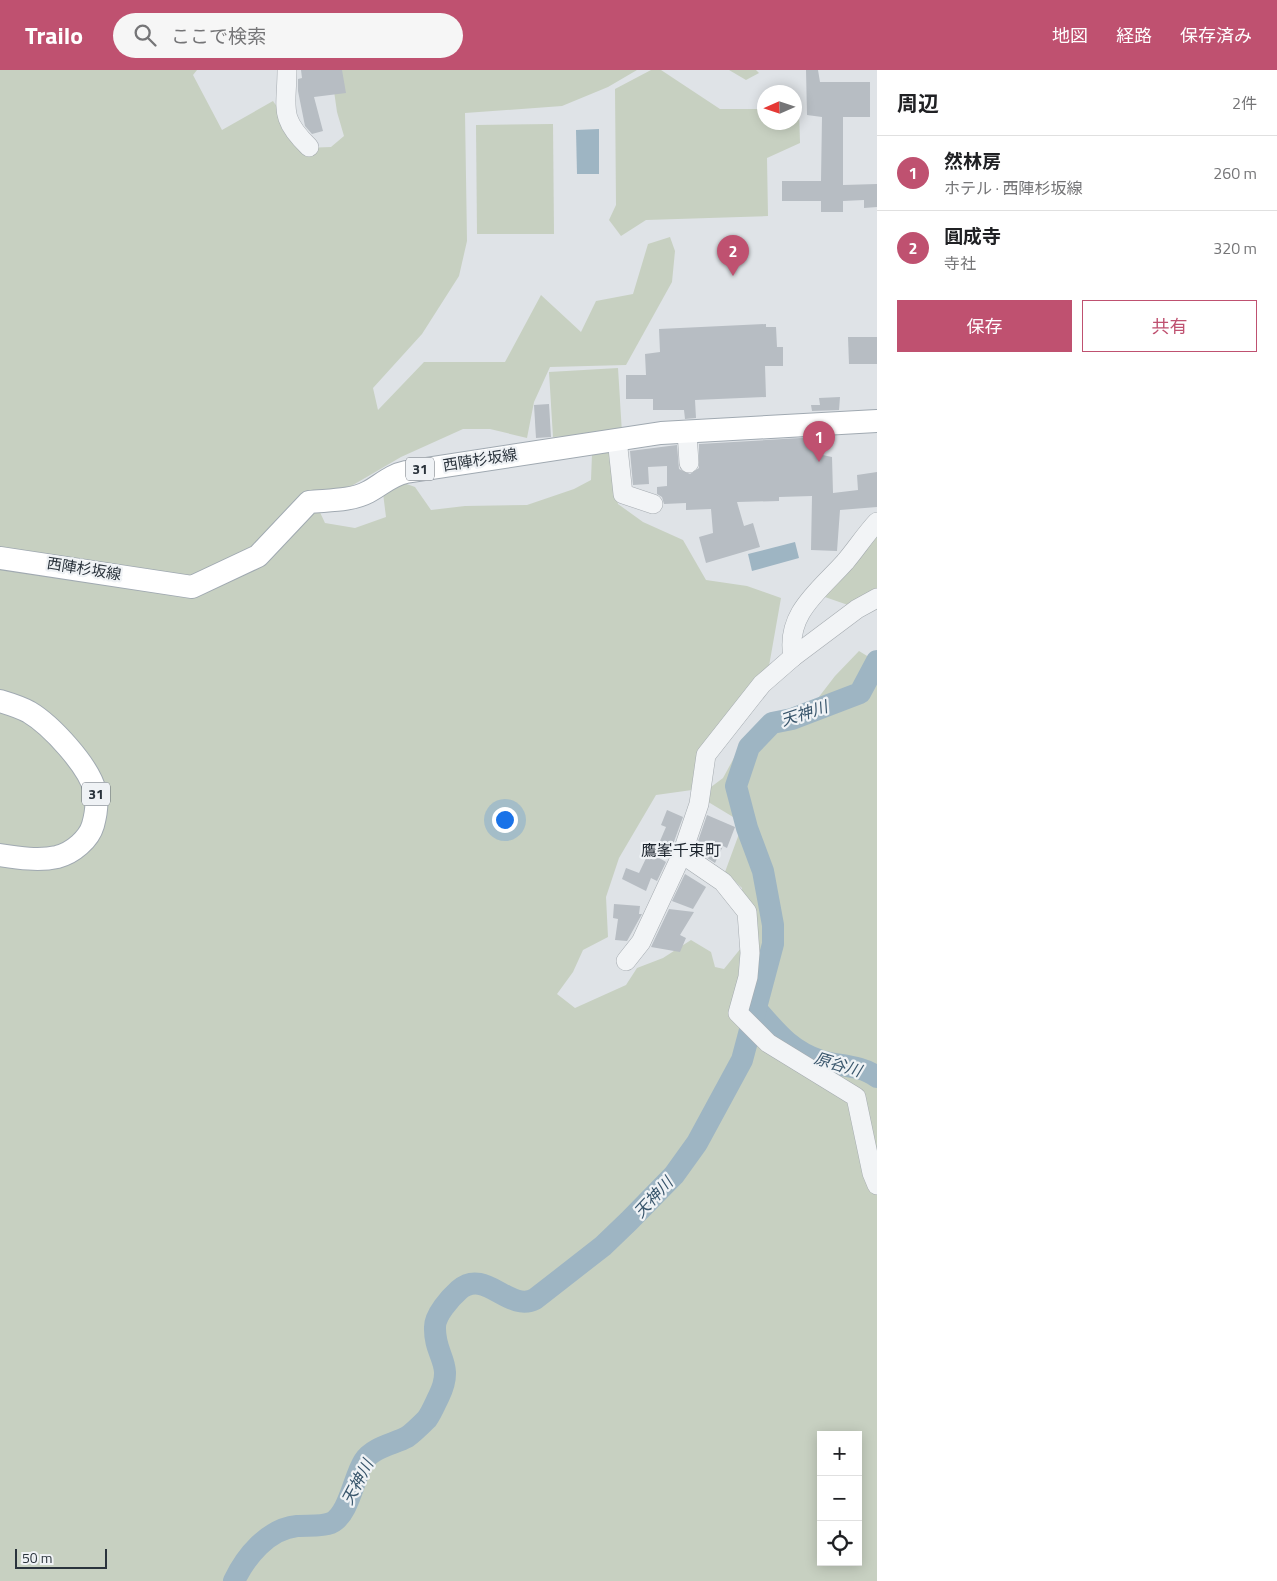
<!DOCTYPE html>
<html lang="ja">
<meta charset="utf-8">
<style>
body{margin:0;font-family:"Titillium Web","Noto Sans JP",sans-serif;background:#f6f6f6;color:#202124}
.controls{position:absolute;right:15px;bottom:15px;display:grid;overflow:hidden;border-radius:0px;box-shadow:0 2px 12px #0003}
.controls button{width:45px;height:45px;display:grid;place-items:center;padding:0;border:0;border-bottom:1px solid #e0e0e0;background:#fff;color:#202124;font:25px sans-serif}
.compass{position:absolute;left:757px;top:15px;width:45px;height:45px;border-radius:50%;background:#fff;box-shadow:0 2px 12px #0003;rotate:267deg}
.scale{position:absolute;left:15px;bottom:12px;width:92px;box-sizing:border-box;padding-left:5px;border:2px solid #2a333c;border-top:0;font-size:14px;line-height:18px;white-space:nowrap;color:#2a333c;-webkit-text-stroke:4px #eff2f5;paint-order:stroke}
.you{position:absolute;left:504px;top:749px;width:18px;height:18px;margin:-12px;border:4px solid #fff;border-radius:50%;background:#1a73e8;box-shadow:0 0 0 8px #1a73e833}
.badge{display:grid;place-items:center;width:32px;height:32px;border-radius:50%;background:#bf5170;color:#fff;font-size:16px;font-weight:700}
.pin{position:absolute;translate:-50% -41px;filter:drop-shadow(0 1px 2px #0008)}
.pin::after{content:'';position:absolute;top:26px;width:18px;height:15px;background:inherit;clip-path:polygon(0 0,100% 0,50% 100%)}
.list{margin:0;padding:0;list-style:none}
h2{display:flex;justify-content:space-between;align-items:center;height:65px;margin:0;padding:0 20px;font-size:21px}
h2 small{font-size:16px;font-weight:400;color:#757577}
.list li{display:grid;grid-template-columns:32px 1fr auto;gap:15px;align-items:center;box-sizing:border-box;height:75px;padding:0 20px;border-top:1px solid #e0e0e0}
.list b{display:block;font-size:19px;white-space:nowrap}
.list p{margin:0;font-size:16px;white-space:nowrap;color:#757577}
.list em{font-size:16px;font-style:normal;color:#757577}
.actions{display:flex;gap:10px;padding:15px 20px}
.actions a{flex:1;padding:11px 0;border:1px solid #bf5170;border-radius:0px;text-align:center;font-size:18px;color:#bf5170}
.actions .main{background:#bf5170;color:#fff}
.icon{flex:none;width:28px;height:28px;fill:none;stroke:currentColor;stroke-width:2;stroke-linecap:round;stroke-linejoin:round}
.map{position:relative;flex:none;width:877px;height:1511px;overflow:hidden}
header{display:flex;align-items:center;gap:30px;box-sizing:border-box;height:70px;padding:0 25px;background:#bf5170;color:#fff}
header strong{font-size:24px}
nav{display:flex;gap:28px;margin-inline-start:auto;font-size:18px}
.search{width:350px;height:45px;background:#f6f6f6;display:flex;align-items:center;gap:12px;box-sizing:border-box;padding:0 18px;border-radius:28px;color:#757577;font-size:19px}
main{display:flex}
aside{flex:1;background:#fff}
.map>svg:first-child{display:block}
.green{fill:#c7d0c1;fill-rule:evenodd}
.water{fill:#9eb5c3}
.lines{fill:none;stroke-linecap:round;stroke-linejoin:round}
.river{stroke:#9eb5c3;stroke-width:22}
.building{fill:#b7bdc3}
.minor-casing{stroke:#a5abb0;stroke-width:20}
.major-casing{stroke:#a0a9b1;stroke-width:24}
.minor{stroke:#f2f4f6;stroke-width:19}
.major{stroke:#fff;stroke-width:22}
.labels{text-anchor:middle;stroke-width:4.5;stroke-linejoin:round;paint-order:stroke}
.shield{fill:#eff2f5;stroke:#656c74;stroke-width:1}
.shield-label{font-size:14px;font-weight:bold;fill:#2a333c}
.street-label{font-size:15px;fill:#2a333c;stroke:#eff2f5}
.water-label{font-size:16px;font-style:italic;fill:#39566c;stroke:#eff2f5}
.neighbourhood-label{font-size:16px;fill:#1c242d;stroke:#eff2f5}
</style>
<header>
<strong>Trailo</strong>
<div class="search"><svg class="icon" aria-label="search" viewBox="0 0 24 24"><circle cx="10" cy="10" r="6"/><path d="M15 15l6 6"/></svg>ここで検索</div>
<nav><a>地図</a><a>経路</a><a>保存済み</a></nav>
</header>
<main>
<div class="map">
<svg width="877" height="1511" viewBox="0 0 877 1511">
<rect width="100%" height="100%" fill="#dfe3e7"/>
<g class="green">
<path d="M0 0H197L193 5 222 60 273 31 305 78 331 77 344 66 337 42 331 0H637L608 17 562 36 465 43 467 171 459 206 422 264 373 318 378 340 424 292H505L541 225 581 262 596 231 633 224 648 174 670 167 675 181 672 212 626 295 550 297 534 332 527 368 490 359H463L401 387 317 436 325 453 355 458 386 447 383 423 404 413 415 417 431 440 465 436 527 435 574 419 591 410 592 384 608 377 618 434 643 452 683 470 706 510 747 516 781 528 769 596 692 720 656 725 619 788 606 827 608 867 583 880 573 902 557 924 575 938 626 915 637 898 663 888 691 870 711 882 715 897 724 899 741 878 742 818 725 802 743 753 705 730 707 720 723 708 735 686 761 653 815 632 835 606 859 581 877 592V1511H0ZM821 1365H858V1492H821Z"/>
<polygon points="651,0 661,0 720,39 764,39 764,52 794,52 795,39 799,39 800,73 767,88 768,146 646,150 621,166 609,150 616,135 615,19"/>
<polygon points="729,0 756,0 759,3 746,10"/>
<polygon points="553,54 554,164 477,164 476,55"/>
<polygon points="618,298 622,363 553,367 549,302"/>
<polygon points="877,462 877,523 848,535 822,526"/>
</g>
<g class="water">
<polygon points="599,59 599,104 577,104 576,60"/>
<polygon points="795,472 799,488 752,501 748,484"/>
</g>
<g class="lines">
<g class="river">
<path d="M757 940C777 963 791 981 821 991 839 996 861 995 877 1007"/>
<path d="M234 1511C246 1486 268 1459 297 1456 307 1455 321 1457 331 1453 349 1445 354 1406 364 1391 373 1377 394 1374 407 1367 413 1363 421 1355 427 1349 432 1342 435 1334 439 1326 455 1293 434 1287 435 1257 435 1245 450 1228 459 1220 485 1197 509 1243 535 1229L603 1176 629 1151 674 1105 697 1073 742 990 773 874V855L763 801 747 758 736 716 749 677 772 653 792 649 860 623 877 591"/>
</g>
</g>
<g class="building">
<polygon points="301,0 342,0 346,23 314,27 323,61 312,64 305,56 298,21 298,9 302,8"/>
<polygon points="806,0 818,0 820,12 870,12 870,47 843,47 843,115 877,114 877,137 864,138 864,130 843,131 843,142 821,142 821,131 782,131 782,111 821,111 822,47 807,45"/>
<polygon points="766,254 766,257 776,257 777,277 783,277 783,296 765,296 766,327 695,330 696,348 685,349 684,340 653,340 653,329 626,329 626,305 646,305 645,284 660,282 659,259"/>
<polygon points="848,267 877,267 877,294 849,294"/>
<polygon points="840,327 839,340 812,341 811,335 820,335 819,328"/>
<polygon points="549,334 551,367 536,368 534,335"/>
<polygon points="817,367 818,384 832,387 833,423 858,420 857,405 877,402 877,437 840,440 837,481 811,480 812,426 779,427 779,431 737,432 744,456 753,453 760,477 706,493 699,467 713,463 711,439 686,440 686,433 664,434 662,427 657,424 657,417 667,416 667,396 648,397 649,414 633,415 630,381 677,375 679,399 690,404 699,398 699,374"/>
<polygon points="667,740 683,747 672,777 660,771 666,757 661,755"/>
<polygon points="707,745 735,757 727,778 723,776 715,793 695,780"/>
<polygon points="649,782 666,792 657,811 651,808 646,821 622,809 626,798 639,803"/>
<polygon points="685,804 706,817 693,839 672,831"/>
<polygon points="614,834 640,836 639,844 642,844 627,871 615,870 618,849 613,848"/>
<polygon points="669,839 694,842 680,865 686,868 680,882 651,877"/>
</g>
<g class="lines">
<g class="minor-casing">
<g id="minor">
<path d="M287 0C287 38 278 47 309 77"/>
<polyline points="687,362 689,393"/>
<polyline points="617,369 623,424 653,434"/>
<path d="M793 587C785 544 819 521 845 492 856 479 865 465 877 452"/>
<polyline points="682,784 723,812 747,842 750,883 748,907 738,943 768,973 856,1027 872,1103 877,1115"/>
<polyline points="626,891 641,872 682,784 699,734 706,685 762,614 793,587 857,539 877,528"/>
</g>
</g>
<g class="major-casing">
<g id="major">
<path d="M0 488 192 517 258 486 309 432C328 430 351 431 368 422 381 415 391 405 406 402L661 363 877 351"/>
<path d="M0 631C10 634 20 637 29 642 51 655 89 696 95 721 98 732 96 744 93 755 89 769 73 783 57 787 39 791 19 788 0 785"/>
</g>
</g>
<use href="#minor" class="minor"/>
<use href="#major" class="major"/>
</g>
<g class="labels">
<g class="shield">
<rect x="406" y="387.5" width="28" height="23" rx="4"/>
<rect x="82" y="712.5" width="28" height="23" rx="4"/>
</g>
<g class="shield-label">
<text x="420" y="404">31</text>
<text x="96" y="729">31</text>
</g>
<g class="street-label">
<text transform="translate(480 390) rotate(-9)" y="5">西陣杉坂線</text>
<text transform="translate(84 499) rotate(9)" y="5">西陣杉坂線</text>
</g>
<g class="water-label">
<text transform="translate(804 643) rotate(-18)" y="6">天神川</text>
<text transform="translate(838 994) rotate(17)" y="6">原谷川</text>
<text transform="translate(653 1127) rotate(-47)" y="6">天神川</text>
<text transform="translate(357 1412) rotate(-62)" y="6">天神川</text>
</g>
<g class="neighbourhood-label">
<text x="681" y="786">鷹峯千束町</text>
</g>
</g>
</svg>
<div class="controls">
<button>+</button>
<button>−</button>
<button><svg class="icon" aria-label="locate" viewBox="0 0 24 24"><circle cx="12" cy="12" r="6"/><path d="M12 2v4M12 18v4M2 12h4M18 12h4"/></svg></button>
</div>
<svg class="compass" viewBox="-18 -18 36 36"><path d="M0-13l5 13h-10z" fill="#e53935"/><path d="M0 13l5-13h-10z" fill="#757577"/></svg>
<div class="scale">50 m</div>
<div class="you"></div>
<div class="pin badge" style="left:819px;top:392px">1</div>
<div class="pin badge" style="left:733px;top:206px">2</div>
</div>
<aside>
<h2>周辺<small>2件</small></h2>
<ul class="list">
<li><span class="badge">1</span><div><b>然林房</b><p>ホテル · 西陣杉坂線</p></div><em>260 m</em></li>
<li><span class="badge">2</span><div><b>圓成寺</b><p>寺社</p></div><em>320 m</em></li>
</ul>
<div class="actions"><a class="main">保存</a><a>共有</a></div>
</aside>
</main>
